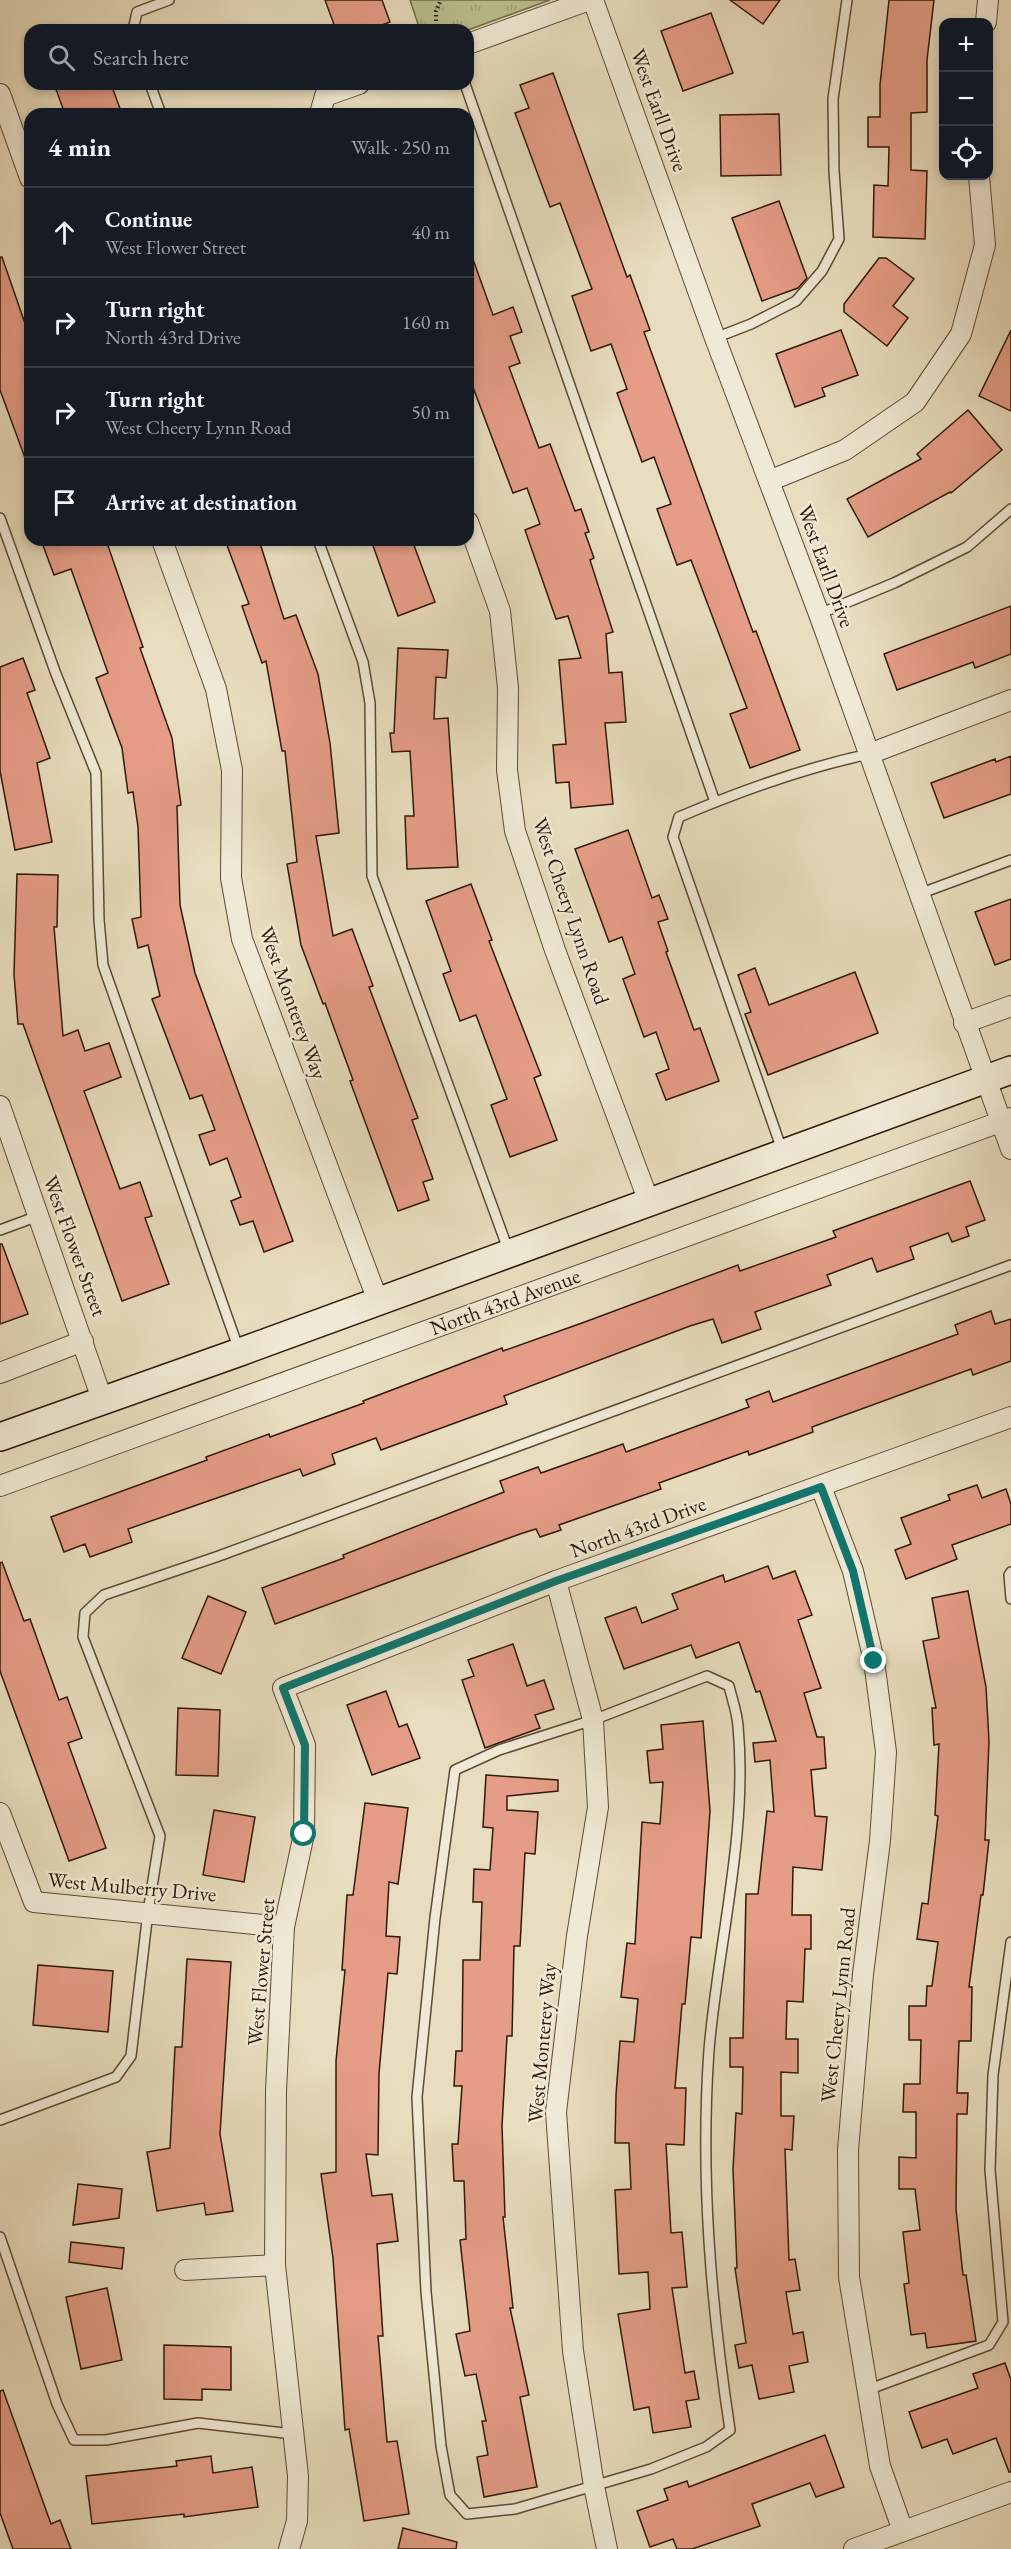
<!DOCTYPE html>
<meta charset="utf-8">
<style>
body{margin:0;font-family:"EB Garamond",serif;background:#242831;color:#f1f3f6}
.controls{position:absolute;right:18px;top:18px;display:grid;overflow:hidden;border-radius:12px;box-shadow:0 3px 9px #0003}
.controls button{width:54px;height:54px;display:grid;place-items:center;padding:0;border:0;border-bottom:2px solid #363941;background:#171b24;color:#f1f3f6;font:30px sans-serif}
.stop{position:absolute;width:18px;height:18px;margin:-14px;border:4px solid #0f766e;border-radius:50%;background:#fff}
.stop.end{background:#0f766e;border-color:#fff;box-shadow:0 2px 6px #0008}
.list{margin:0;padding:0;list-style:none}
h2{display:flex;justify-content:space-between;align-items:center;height:78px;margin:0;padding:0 24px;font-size:26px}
h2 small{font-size:20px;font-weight:400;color:#9ea1a6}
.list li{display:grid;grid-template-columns:39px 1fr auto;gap:18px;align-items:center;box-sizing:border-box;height:90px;padding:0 24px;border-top:2px solid #363941}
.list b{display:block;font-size:22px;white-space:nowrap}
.list p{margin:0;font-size:20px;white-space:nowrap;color:#9ea1a6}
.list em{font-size:20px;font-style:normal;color:#9ea1a6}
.icon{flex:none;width:33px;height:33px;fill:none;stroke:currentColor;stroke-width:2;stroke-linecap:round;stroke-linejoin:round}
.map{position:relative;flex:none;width:1011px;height:2549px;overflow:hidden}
.search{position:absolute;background:#171b24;box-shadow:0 3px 9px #0003;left:24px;top:24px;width:450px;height:66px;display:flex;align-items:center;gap:15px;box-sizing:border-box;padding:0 21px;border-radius:18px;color:#9ea1a6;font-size:22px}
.panel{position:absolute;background:#171b24;box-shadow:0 3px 9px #0003;left:24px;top:108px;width:450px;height:438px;border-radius:18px}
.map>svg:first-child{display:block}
.grass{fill:url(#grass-tufts);stroke:#746c4a;stroke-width:1.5}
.building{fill:#e69d87;stroke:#2f1907;stroke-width:1.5}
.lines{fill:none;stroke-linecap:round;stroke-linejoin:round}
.service-casing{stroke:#5d4a35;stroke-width:12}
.minor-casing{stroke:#5d4a35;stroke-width:22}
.secondary-casing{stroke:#2f1907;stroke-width:30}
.path{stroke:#2f1907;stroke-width:4;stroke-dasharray:1.5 3;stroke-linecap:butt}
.service{stroke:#f0e9d5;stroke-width:9}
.minor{stroke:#f0e9d5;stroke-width:20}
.secondary{stroke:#f0e9d5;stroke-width:27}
.route{stroke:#0f766e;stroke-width:8}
.labels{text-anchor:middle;stroke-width:5;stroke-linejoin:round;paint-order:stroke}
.street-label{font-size:21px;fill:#2f1907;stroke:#f0e9d5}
</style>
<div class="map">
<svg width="1011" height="2549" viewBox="0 0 1011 2549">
<defs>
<pattern id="grass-tufts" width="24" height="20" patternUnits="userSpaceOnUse" patternTransform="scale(1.5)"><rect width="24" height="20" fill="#babf8e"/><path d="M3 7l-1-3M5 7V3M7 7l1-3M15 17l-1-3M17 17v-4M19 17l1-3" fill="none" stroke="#a0a479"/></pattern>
</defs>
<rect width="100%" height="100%" fill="#e8ddbe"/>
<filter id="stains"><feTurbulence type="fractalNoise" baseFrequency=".00333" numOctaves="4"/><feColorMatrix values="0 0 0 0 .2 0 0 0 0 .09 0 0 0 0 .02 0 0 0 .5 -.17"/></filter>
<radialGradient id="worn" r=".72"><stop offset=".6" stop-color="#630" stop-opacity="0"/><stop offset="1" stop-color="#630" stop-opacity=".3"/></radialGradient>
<polygon class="grass" points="410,0 550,0 468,30 420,30"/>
<g class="building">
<polygon points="325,0 382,0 390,22 368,30 336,30"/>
<polygon points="730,0 780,0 763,24"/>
<polygon points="889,0 934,0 927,60 927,112 911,113 911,170 927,171 925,239 873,237 874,185 888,186 889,147 868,147 868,117 880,117 880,85"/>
<polygon points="711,13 733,73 683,91 661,31"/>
<polygon points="553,73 627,277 630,275 650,330 644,332 753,632 756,631 800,750 750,768 730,714 747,708 691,560 677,565 657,509 671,504 654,457 642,462 617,393 627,389 611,344 591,351 572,296 592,289 560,203 550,207 515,113 529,108 520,85"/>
<polygon points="54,84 111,84 122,114 65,114"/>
<polygon points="779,114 781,175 721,176 720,115"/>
<polygon points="779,201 807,278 798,288 762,301 732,218"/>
<polygon points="470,251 493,315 513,307 522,332 510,336 520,363 509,367 539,448 550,444 575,511 581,509 589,532 585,533 594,558 590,560 613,632 606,634 609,673 622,672 626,722 605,723 613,804 571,808 569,782 556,783 553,745 566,744 559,660 581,658 568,616 556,619 525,530 540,524 527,488 513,493 468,374 468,252"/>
<polygon points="0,257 2,257 30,338 30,466 28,466 0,390"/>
<polygon points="879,258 886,258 914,279 893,306 908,318 887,346 844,312 844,304"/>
<polygon points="841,330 858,375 822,388 825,396 795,407 776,354"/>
<polygon points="1011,330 1011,411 979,396"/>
<polygon points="968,410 1002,450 951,493 950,492 868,537 847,499 921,459 917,454"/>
<polygon points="41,540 106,540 143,647 140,648 172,738 181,805 177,806 180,905 195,973 293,1241 264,1252 253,1221 240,1225 231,1201 241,1197 227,1158 210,1165 199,1135 215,1130 202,1095 190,1099 152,999 160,996 148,945 138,948 132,919 141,917 138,827 133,792 128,793 122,748 96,678 108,673 71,569 54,575"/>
<polygon points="225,540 259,540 284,619 296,615 318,674 330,743 339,833 316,836 333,936 352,929 373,986 369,987 418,1118 412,1120 433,1179 423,1182 429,1200 398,1211 350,1081 353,1080 325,1003 323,1004 301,945 287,864 297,862 285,751 282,751 266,661 262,663 242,606 249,604"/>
<polygon points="371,540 412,540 435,602 398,616"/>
<polygon points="1011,606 1011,654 975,668 973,662 897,690 884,654"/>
<polygon points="398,648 448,650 446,678 436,677 434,719 448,718 458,867 407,869 405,816 414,816 410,751 392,752 390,733 394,733"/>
<polygon points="23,658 35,690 27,693 50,758 37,763 52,842 15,850 0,771 0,667"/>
<polygon points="1011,756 1011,794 944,818 931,783 995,759 996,762"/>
<polygon points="628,830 652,898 659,895 668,919 658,922 668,951 666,952 694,1030 700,1028 719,1081 666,1100 656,1074 669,1069 656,1032 644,1037 623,979 635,974 622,937 609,942 575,849"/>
<polygon points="17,874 58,875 57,927 54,927 63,1036 78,1030 85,1051 109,1043 121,1077 84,1091 120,1189 140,1182 152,1216 145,1218 169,1284 122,1301 23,1024 18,1024 14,974"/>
<polygon points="471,884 492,940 489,941 541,1075 534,1078 557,1140 510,1157 491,1105 507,1099 476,1015 460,1021 443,974 451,971 426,901"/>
<polygon points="1011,899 1011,959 995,965 975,912"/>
<polygon points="755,968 769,1005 855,972 878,1033 768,1075 745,1014 751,1012 738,975"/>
<polygon points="970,1181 985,1220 966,1227 969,1236 952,1242 948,1233 910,1247 914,1259 877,1272 872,1258 827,1275 831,1285 755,1312 761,1329 722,1343 713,1319 690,1326 504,1396 507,1404 381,1450 376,1438 332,1454 335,1464 303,1476 300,1469 128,1529 132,1542 90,1557 85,1544 64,1552 51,1517 207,1460 206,1457 269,1434 270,1437 364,1403 363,1401 502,1348 503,1351 582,1323 738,1265 740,1271 836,1237 833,1231"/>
<polygon points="0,1244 2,1244 28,1314 0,1324"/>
<polygon points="991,1311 995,1324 1011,1319 1011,1361 973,1375 971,1369 812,1427 813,1432 749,1455 748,1451 659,1483 661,1489 559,1525 561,1530 540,1537 536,1529 520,1534 275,1624 262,1588 344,1558 343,1555 504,1492 500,1481 538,1467 541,1473 623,1444 626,1452 749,1407 746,1400 769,1391 773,1402 958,1334 955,1325"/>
<polygon points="977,1485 982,1498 1006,1489 1011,1504 1011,1524 952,1545 957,1559 906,1579 895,1550 911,1544 901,1518 950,1500 948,1495"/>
<polygon points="2,1562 24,1621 30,1619 59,1700 67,1697 82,1738 68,1743 106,1848 69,1861 0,1671 0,1563"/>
<polygon points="768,1566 773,1579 795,1571 812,1615 798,1620 821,1688 804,1693 817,1737 824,1737 826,1768 811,1770 815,1816 827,1817 822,1870 793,1867 792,1915 811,1915 811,1949 805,1949 803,2002 787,2001 786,2039 798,2039 798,2073 781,2072 781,2116 794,2116 792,2150 785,2149 789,2260 795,2259 800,2290 786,2292 793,2334 803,2332 808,2362 789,2366 794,2392 759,2399 752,2365 739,2368 735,2345 746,2343 735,2268 737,2268 733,2170 736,2113 742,2114 743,2067 730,2067 730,2038 743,2038 746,1894 758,1894 767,1811 774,1812 770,1760 755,1762 753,1743 776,1741 760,1691 756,1692 739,1642 696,1658 691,1645 624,1669 605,1618 636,1607 642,1623 678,1609 672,1594 723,1575 725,1582"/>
<polygon points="968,1591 986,1687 989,1741 985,1840 989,1840 983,1895 981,1895 969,1987 972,1987 971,2041 959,2041 957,2093 968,2093 967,2114 957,2114 956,2209 963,2275 966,2275 976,2341 927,2348 925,2333 911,2335 904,2284 909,2283 903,2232 920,2230 915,2189 899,2189 899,2157 916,2158 916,2112 903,2112 904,2084 920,2084 921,2040 909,2040 909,2006 926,2006 927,1986 932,1986 938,1942 917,1939 922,1903 928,1904 938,1816 935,1815 939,1744 934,1745 932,1708 936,1708 923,1641 939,1638 932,1598"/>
<polygon points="208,1596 246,1612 221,1674 182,1658"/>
<polygon points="513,1644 527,1686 544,1680 554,1709 535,1715 540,1728 485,1748 462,1680 474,1676 468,1660"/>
<polygon points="386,1691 399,1727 407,1724 420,1758 372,1775 347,1705"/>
<polygon points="178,1708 220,1710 218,1776 176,1775"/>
<polygon points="703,1721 710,1811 701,1938 691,1937 685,2004 682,2004 675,2088 686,2088 684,2145 666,2144 671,2233 682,2232 687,2287 672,2288 685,2373 694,2371 699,2399 686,2401 691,2427 653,2433 649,2407 634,2410 618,2314 650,2309 648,2272 619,2274 615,2190 631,2189 629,2143 615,2143 616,2095 620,2041 634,2042 638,1999 621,1997 627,1943 635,1944 642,1822 660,1824 663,1782 650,1783 647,1751 663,1749 661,1725"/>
<polygon points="486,1775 558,1780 558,1791 507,1796 507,1810 538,1812 535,1854 525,1853 520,1946 514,1946 512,2036 507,2036 502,2126 505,2217 503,2217 513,2308 510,2308 529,2395 520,2397 537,2487 484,2497 477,2457 488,2455 482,2421 486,2421 476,2374 465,2376 456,2334 470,2331 460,2240 466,2239 464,2181 454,2181 452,2144 458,2144 462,2086 454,2086 456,2051 462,2051 463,1960 480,1960 482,1902 473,1902 474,1869 490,1870 493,1828 483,1827"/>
<polygon points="365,1803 408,1808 398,1884 389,1882 386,1936 400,1937 397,1974 388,1973 379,2073 378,2155 366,2154 372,2196 392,2194 398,2241 377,2244 383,2336 378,2336 387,2442 397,2441 409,2514 364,2521 349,2429 345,2430 333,2258 321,2174 336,2172 336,2061 345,1970 342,1970 347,1895 353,1895"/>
<polygon points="214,1810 255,1817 244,1882 203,1875"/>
<polygon points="187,1959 231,1962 220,2134 233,2211 206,2215 204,2203 157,2211 147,2152 170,2148 175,2047 182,2047"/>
<polygon points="38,1965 113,1971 108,2032 33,2025"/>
<polygon points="78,2184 122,2189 119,2218 73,2225"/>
<polygon points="71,2242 124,2248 122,2269 69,2262"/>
<polygon points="107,2288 122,2360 81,2369 66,2297"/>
<polygon points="164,2345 231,2347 231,2390 202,2389 202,2400 164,2399"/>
<polygon points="1005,2363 1011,2380 1011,2472 1009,2472 996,2438 953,2454 947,2439 922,2448 909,2412 978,2388 973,2374"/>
<polygon points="3,2390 51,2524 60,2520 71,2549 13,2549 0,2513 0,2391"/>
<polygon points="825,2435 844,2487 816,2497 810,2483 752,2504 760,2526 692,2549 677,2549 673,2539 650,2547 637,2511 668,2500 664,2489 687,2481 689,2487"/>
<polygon points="211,2456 213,2473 252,2467 258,2507 184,2517 184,2514 92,2524 86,2476 177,2466 176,2461"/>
<polygon points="403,2528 457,2542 456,2549 398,2549"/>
</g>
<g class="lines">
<g class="service-casing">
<g id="service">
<polyline points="133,30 137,12 169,0"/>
<polyline points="150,84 161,114"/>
<polyline points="465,84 715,802"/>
<polyline points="715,338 751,324 796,301 822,271 839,239 834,171 833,99 847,0"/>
<polyline points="0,518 56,674 96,773 99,920 103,965 239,1350"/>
<polyline points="318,540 363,662 370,703 372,876 509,1252"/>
<polyline points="819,614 894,583 967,547 1011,509"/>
<polyline points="919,894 1011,860"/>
<path d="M782 1150 673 837 679 817C740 791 804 768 869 754"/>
<polyline points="0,1230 38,1216"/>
<polyline points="1011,1572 1009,1575 1011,1599"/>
<path d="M707 1676 729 1686C732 1699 737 1712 738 1726 748 1834 718 1943 709 2050 700 2178 711 2304 730 2430L706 2447 651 2469 515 2509 467 2514 450 2495 441 2446 426 2292 417 2097 435 1918 455 1770 499 1750 593 1720Z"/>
<polyline points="0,2120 116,2077 131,2056 148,1912 160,1836 83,1637 85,1613 104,1595 216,1557 1011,1265"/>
<polyline points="0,2237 57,2404 74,2440 106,2440 198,2423 293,2434"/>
<polyline points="867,2390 989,2345 1003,2322 990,2170 993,2075 1011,1942"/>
</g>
</g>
<g class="minor-casing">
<g id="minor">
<polyline points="593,0 715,338 819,614 1011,1149"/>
<polyline points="986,22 988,0"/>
<polyline points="468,44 589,0"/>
<polyline points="0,94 30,178"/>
<polyline points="322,114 321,110 325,96 359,84"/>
<polyline points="769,481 845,450 915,402 961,334 985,245 979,176"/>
<polyline points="468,522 500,611 508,688 507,770 515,831 555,950 649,1202"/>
<polyline points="162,540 216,689 232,770 231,878 242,939 378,1301"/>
<polyline points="869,754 1011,700"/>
<polyline points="964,1023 1011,1006"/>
<polyline points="0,1106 103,1402"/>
<polyline points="0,1373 83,1341"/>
<polyline points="0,1486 1011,1118"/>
<polyline points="821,1487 853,1571 874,1661 886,1752 880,1841 863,1974 848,2150 849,2277 880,2466 903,2531"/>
<polyline points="556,1581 593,1720 598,1807 577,1936 556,2112 573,2351 594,2486 607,2549"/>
<polyline points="0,1813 34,1902 284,1927"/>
<polyline points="185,2270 275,2265"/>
<polyline points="289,2549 297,2521 298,2476 275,2265 276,2091 284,1927 304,1834 305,1745 283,1688 556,1581 1011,1417"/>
<polyline points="854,2549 1011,2492"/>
</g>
</g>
<g class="secondary-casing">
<polyline id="secondary" points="0,1437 240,1352 1011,1070"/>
</g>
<polyline class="path" points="436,30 436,11 441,0"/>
<use href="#service" class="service"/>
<use href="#minor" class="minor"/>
<use href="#secondary" class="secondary"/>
</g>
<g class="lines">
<polyline class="route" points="304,1834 305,1745 283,1688 556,1581 821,1487 853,1571 874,1661"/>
</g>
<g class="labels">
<g class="street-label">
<text transform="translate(659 110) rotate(70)" y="7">West Earll Drive</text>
<text transform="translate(826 566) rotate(70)" y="7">West Earll Drive</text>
<text transform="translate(571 911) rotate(71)" y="7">West Cheery Lynn Road</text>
<text transform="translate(293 1003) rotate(70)" y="7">West Monterey Way</text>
<text transform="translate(75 1246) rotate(70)" y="7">West Flower Street</text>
<text transform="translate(505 1302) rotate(-20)" y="7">North 43rd Avenue</text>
<text transform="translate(638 1527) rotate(-20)" y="7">North 43rd Drive</text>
<text transform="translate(132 1887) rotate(5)" y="7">West Mulberry Drive</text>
<text transform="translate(261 1972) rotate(-85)" y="7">West Flower Street</text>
<text transform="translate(838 2005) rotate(-84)" y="7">West Cheery Lynn Road</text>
<text transform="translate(542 2043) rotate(-85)" y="7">West Monterey Way</text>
</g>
</g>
<rect width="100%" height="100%" filter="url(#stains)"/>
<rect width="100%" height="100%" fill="url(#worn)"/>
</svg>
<div class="controls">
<button>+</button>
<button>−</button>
<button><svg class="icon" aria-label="locate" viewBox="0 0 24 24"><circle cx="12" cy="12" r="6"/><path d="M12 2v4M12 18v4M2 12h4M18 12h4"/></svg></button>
</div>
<div class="stop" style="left:304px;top:1834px"></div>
<div class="stop end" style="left:874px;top:1661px"></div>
<div class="search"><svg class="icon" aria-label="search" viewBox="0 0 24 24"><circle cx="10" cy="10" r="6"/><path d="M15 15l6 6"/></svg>Search here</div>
<section class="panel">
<h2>4 min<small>Walk · 250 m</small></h2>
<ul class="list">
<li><svg class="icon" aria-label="ahead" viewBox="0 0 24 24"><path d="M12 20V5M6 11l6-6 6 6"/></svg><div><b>Continue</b><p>West Flower Street</p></div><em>40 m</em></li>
<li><svg class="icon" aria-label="right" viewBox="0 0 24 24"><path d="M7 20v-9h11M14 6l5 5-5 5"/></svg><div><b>Turn right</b><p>North 43rd Drive</p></div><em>160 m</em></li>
<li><svg class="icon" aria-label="right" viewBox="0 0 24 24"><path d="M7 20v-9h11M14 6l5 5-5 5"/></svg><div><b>Turn right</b><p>West Cheery Lynn Road</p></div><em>50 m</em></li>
<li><svg class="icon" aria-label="arrive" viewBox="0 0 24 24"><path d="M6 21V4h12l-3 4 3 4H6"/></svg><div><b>Arrive at destination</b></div></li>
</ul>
</section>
</div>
